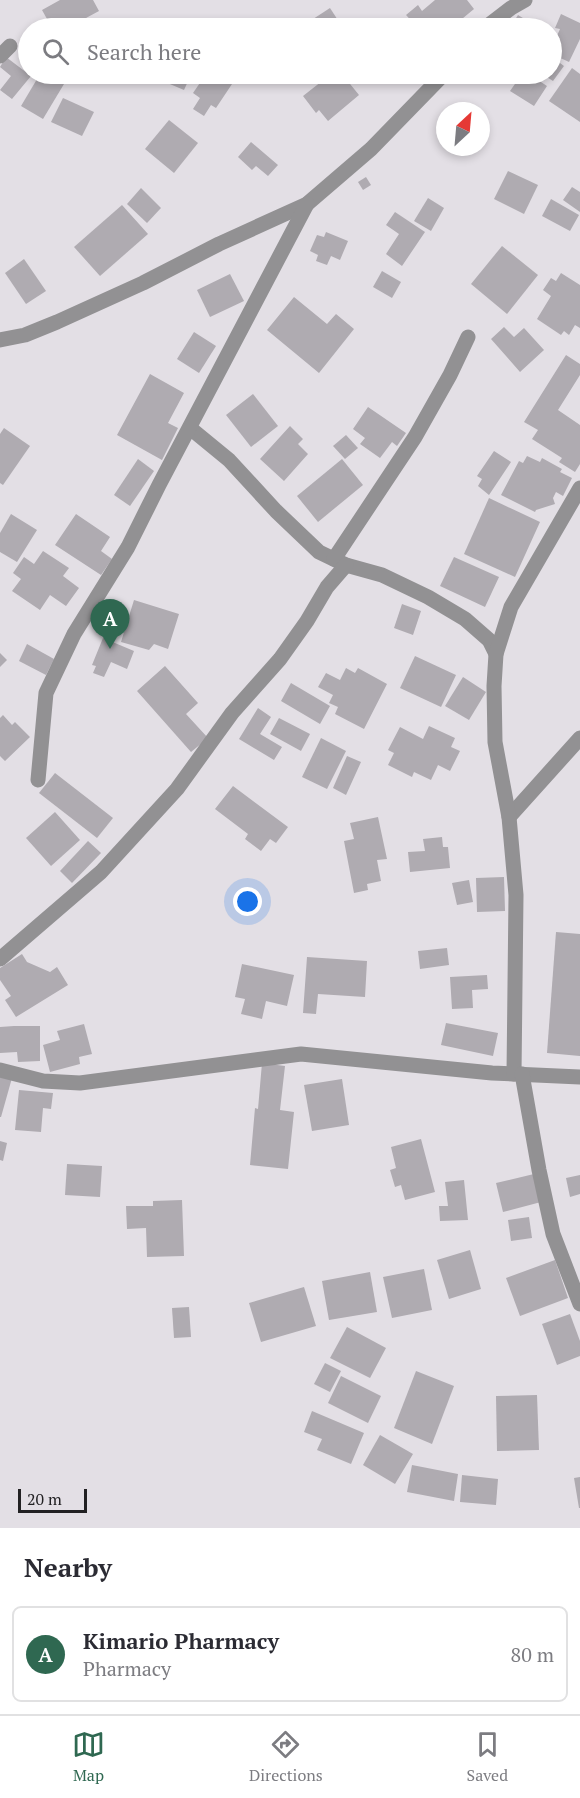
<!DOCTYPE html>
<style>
body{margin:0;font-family:"PT Serif",serif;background:#f7f7f7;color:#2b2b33}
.compass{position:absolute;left:436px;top:102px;width:54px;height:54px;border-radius:50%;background:#fff;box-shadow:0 3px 9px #0003;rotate:26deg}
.scale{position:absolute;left:18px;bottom:15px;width:69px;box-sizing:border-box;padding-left:6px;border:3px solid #222123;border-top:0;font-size:16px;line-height:21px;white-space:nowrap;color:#222123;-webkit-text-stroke:4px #e3dfe5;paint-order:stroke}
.you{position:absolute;left:248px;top:902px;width:21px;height:21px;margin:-15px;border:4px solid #fff;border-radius:50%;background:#1a73e8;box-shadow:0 0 0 9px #1a73e833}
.badge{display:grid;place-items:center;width:39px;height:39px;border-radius:50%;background:#2f6851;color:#fff;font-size:20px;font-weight:700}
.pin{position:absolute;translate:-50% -50px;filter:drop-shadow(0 2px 3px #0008)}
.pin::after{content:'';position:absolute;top:32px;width:21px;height:18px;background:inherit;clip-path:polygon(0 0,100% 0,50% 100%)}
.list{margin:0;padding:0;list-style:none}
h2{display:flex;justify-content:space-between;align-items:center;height:78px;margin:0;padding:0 24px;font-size:26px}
h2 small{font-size:20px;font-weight:400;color:#7c7c81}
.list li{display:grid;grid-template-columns:39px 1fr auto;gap:18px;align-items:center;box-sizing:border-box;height:96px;margin:0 12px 12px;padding:0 12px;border:2px solid #e1e1e2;border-radius:9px}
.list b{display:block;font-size:22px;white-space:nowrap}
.list p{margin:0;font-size:20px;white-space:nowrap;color:#7c7c81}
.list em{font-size:20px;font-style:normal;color:#7c7c81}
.icon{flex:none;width:33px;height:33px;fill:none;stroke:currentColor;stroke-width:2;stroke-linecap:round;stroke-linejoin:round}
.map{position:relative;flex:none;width:580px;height:1528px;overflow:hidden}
.search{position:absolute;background:#fff;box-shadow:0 3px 9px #0003;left:18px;right:18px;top:18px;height:66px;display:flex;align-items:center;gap:15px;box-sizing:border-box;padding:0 21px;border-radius:33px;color:#7c7c81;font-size:22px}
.sheet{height:186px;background:#fff}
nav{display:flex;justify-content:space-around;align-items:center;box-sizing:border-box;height:84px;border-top:2px solid #e1e1e2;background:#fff;font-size:16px;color:#7c7c81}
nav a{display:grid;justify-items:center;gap:3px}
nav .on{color:#2f6851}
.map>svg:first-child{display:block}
.building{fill:#afabb1}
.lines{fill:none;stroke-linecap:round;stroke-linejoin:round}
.minor{stroke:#929193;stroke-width:15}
</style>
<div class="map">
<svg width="580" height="1528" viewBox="0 0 580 1528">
<rect width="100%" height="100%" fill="#e3dfe5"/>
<g class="building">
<polygon points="60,0 93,0 99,11 86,18 91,28 70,28 67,24 58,28 52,28 42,10"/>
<polygon points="435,0 467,0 474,9 451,28 418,28 406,15 418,5 422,11"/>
<polygon points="330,8 343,28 315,28 310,21"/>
<polygon points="561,14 580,23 580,39 569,62 552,54 552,47 560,29 555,28"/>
<polygon points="518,15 539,28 510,28"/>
<polygon points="6,57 31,76 12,99 0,90 11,76 0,67"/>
<polygon points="552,57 564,66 553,81 542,74 538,80 547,86 534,106 510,91 522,74 552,74"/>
<polygon points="572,68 580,74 580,122 549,101"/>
<polygon points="40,74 70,74 43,119 21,106"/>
<polygon points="168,74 182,74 190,77 184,90 165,82"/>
<polygon points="206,74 215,74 232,84 216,108 211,105 204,116 193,109 200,98 193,93"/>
<polygon points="331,74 342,74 359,95 328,121 319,110 316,113 303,96"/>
<polygon points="366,74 383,74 370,81"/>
<polygon points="63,98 94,112 82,136 51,122"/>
<polygon points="169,120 198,143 174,173 145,149"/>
<polygon points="251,142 278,165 268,176 256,166 252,170 238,157"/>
<polygon points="508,171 538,185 524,214 494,199"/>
<polygon points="366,177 371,185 363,190 358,182"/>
<polygon points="572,187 580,192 580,212 563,200"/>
<polygon points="141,188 161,208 147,223 127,204"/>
<polygon points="428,198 444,208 431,231 414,221"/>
<polygon points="551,199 579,215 570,231 542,216"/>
<polygon points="122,205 148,234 100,276 74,247"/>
<polygon points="395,212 425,232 402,266 386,254 399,234 386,225"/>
<polygon points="326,232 348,241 340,260 331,256 327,265 316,261 318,255 310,251 317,235 324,237"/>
<polygon points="502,246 538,275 507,314 471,284"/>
<polygon points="24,259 46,291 26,304 5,273"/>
<polygon points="382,271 401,282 392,298 373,287"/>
<polygon points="561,273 580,285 580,328 575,325 569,335 564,331 561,335 537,319 551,296 543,290 551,278 556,281"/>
<polygon points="230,274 244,301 210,317 197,290"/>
<polygon points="294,297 327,324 336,314 354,329 319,373 267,330"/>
<polygon points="504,327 514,337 524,328 544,350 520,372 491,339"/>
<polygon points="194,332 216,346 199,373 177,359"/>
<polygon points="566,355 580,364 580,375 558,410 580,425 580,464 575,472 559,462 562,458 532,439 538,430 524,422"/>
<polygon points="150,374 184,393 168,423 178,428 162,460 117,435"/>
<polygon points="253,394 278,426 251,447 226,415"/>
<polygon points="368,407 406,433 397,446 392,442 380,458 360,444 365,438 353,429"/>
<polygon points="290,426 303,439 298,444 308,454 284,481 260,459"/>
<polygon points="4,428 30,446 3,485 0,483 0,434"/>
<polygon points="346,435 358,448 345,459 333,446"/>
<polygon points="494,451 511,462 489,495 478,486 482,479 477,476"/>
<polygon points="527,456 540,462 542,458 562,469 560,472 572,478 563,496 556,492 553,498 555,504 536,510 535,512 501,495 519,461 523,463"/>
<polygon points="138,459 154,471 130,506 114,495"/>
<polygon points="342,459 363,485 318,522 297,496"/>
<polygon points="489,498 540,522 515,577 464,554"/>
<polygon points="11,514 37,530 17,562 0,552 0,533"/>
<polygon points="76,514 110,537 101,551 112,559 101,575 55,545"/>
<polygon points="43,551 69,568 63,576 79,588 66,606 50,595 40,610 12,591 21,579 13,573 24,557 34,564"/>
<polygon points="454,557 499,577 485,607 440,586"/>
<polygon points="134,600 179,614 168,649 154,644 149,650 121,642"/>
<polygon points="402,604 421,611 413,635 394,628"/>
<polygon points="103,638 134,651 127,669 111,662 104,677 93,673 96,666 92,665"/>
<polygon points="27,644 54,659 46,675 19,661"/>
<polygon points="0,653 7,660 0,667"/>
<polygon points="415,656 456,675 441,707 400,688"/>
<polygon points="165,666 198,703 186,714 208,738 191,752 137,691"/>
<polygon points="346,668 355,673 358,668 387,684 364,729 335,714 338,707 329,703 333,695 318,687 326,673 340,680"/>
<polygon points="463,677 486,692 469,720 445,706"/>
<polygon points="291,683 330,706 320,724 281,701"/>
<polygon points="258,708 271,717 260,734 282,747 274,760 239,739"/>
<polygon points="3,715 12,725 15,722 30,737 5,761 0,756 0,718"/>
<polygon points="279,718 310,734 301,751 270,734"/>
<polygon points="429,726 455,738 451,747 460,751 450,771 438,765 431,780 414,772 412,777 388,765 394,753 388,750 400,727 423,739"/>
<polygon points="321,738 346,751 327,789 302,777"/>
<polygon points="347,756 361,762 346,795 333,788"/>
<polygon points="55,773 113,818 97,838 39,793"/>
<polygon points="233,786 288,827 276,843 270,839 261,851 245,839 248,834 215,809"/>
<polygon points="55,812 80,840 51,866 26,838"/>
<polygon points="378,817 387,859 377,860 381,881 367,884 368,890 354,893 344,841 354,839 350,823"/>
<polygon points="442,837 443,847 448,847 450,868 410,872 408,852 425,851 423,839"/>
<polygon points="88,841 101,853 72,883 60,871"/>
<polygon points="504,877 505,911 477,912 476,878"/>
<polygon points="469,880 473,902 457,905 452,883"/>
<polygon points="556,932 580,934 580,1056 547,1053"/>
<polygon points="447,948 449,965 420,969 418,951"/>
<polygon points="22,954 27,962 50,972 57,967 68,985 16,1017 5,1000 11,996 0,980 0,968"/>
<polygon points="307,957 367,961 365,997 318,994 316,1014 303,1013"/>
<polygon points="242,964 294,975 287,1006 266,1001 262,1019 241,1014 245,999 235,997"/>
<polygon points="487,975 488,989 472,990 473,1008 452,1009 450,977"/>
<polygon points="446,1023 498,1033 493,1056 441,1045"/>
<polygon points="84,1024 92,1054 79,1057 80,1064 50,1072 43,1045 60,1040 57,1031"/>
<polygon points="14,1026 40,1026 40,1061 18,1062 17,1052 0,1053 0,1027"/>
<polygon points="262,1063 285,1066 280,1110 294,1112 288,1169 250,1165 255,1108 258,1109"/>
<polygon points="0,1074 12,1078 1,1117 0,1117"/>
<polygon points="342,1079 349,1125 312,1131 304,1085"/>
<polygon points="19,1090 53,1093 51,1109 43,1108 41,1132 15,1130"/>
<polygon points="421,1139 435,1192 405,1200 401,1185 395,1187 390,1170 396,1168 391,1147"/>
<polygon points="0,1141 7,1143 3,1161 0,1160"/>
<polygon points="67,1164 102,1166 100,1197 65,1195"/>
<polygon points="534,1174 541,1202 503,1212 496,1183"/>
<polygon points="580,1175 580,1194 570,1197 566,1178"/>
<polygon points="464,1180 468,1220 440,1221 439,1206 448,1206 445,1182"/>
<polygon points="182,1200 184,1256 147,1257 146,1228 127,1229 126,1206 153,1206 153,1201"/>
<polygon points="529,1217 532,1238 511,1241 508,1220"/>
<polygon points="470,1250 481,1289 449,1299 437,1260"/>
<polygon points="555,1260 568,1298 520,1316 506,1278"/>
<polygon points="424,1269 432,1310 392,1318 383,1277"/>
<polygon points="370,1272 377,1312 329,1320 322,1281"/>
<polygon points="304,1287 316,1326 261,1342 249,1303"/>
<polygon points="189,1307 191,1337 174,1338 172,1308"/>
<polygon points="570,1314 580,1341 580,1356 557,1365 542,1324"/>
<polygon points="347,1327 386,1348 370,1378 330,1358"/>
<polygon points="325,1363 341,1371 330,1392 314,1384"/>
<polygon points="416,1371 454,1386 432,1444 394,1428"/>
<polygon points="341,1376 381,1396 368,1423 328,1403"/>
<polygon points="537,1395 539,1450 497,1451 496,1396"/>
<polygon points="312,1411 364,1433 351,1464 317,1450 322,1439 304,1432"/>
<polygon points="380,1435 413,1454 395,1484 363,1465"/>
<polygon points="412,1465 458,1474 454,1501 407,1492"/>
<polygon points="462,1475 498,1479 496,1505 460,1502"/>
<polygon points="580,1477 580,1508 579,1508 574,1478"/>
</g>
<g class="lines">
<g class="minor">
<polyline points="485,28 511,8 525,0"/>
<polyline points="0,56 10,46"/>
<polyline points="0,340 25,335 57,322 143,283 219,244 307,204 371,149 444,74"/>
<polyline points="190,428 229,460 276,511 319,552 346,565 382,575 428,597 465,619 489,640 496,654"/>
<polyline points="334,559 415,437 450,375 468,337"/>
<polyline points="38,780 46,693 74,634 128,547 159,485 307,204"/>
<polyline points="509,817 580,738"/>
<polyline points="0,959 101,872 177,789 232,713 280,659 307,621 327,587 346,565"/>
<polyline points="0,1070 43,1081 80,1083 301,1054 492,1073 580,1077"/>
<polyline points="514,1074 516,895 509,817 495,742 494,686 496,654 511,607 580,488"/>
<polyline points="522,1074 539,1170 553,1234 580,1304"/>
</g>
</g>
</svg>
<svg class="compass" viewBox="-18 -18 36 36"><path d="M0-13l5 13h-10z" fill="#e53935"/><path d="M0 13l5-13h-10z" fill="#7c7c81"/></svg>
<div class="scale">20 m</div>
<div class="you"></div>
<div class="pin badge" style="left:110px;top:649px">A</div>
<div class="search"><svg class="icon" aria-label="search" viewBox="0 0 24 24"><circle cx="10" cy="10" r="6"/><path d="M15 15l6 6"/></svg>Search here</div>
</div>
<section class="sheet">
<h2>Nearby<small></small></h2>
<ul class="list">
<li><span class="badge">A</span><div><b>Kimario Pharmacy</b><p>Pharmacy</p></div><em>80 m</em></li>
</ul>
</section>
<nav>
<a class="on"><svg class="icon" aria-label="map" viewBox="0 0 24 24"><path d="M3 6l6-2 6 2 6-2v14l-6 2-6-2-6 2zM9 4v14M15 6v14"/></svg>Map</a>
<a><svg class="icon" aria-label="directions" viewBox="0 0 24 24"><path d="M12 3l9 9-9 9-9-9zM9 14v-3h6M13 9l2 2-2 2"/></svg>Directions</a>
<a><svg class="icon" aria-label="saved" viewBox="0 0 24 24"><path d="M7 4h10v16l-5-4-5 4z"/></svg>Saved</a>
</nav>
